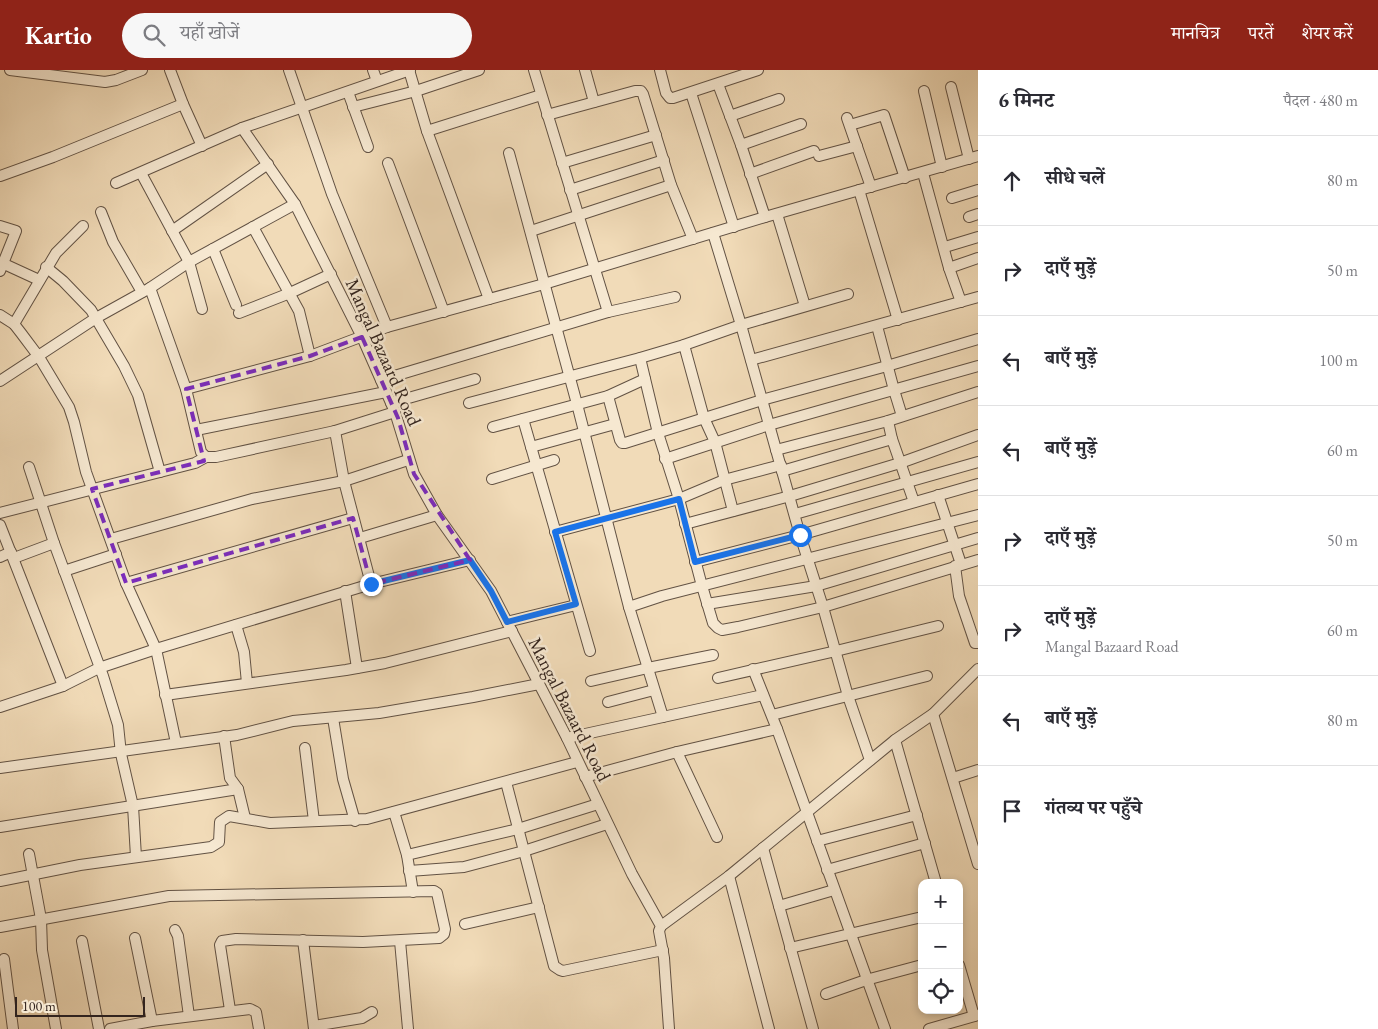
<!DOCTYPE html>
<html lang="hi">
<meta charset="utf-8">
<style>
body{margin:0;font-family:"EB Garamond","Noto Serif Devanagari",serif;background:#f7f7f7;color:#2b2b33}
.controls{position:absolute;right:15px;bottom:15px;display:grid;overflow:hidden;border-radius:10px;box-shadow:0 2px 8px #0003}
.controls button{width:45px;height:45px;display:grid;place-items:center;padding:0;border:0;border-bottom:1px solid #e1e1e2;background:#fff;color:#2b2b33;font:25px sans-serif}
.scale{position:absolute;left:15px;bottom:12px;width:130px;box-sizing:border-box;padding-left:5px;border:2px solid #33241e;border-top:0;font-size:14px;line-height:18px;white-space:nowrap;color:#33241e;-webkit-text-stroke:4px #f6e8d1;paint-order:stroke}
.stop{position:absolute;width:15px;height:15px;margin:-11px;border:4px solid #1a73e8;border-radius:50%;background:#fff}
.stop.end{background:#1a73e8;border-color:#fff;box-shadow:0 1px 5px #0008}
.list{margin:0;padding:0;list-style:none}
h2{display:flex;justify-content:space-between;align-items:center;height:65px;margin:0;padding:0 20px;font-size:21px}
h2 small{font-size:16px;font-weight:400;color:#7c7c81}
.list li{display:grid;grid-template-columns:32px 1fr auto;gap:15px;align-items:center;box-sizing:border-box;height:90px;padding:0 20px;border-top:1px solid #e1e1e2}
.list b{display:block;font-size:19px;white-space:nowrap}
.list p{margin:0;font-size:16px;white-space:nowrap;color:#7c7c81}
.list em{font-size:16px;font-style:normal;color:#7c7c81}
.icon{flex:none;width:28px;height:28px;fill:none;stroke:currentColor;stroke-width:2;stroke-linecap:round;stroke-linejoin:round}
.map{position:relative;flex:none;width:978px;height:959px;overflow:hidden}
header{display:flex;align-items:center;gap:30px;box-sizing:border-box;height:70px;padding:0 25px;background:#8f2418;color:#fff}
header strong{font-size:24px}
nav{display:flex;gap:28px;margin-inline-start:auto;font-size:18px}
.search{width:350px;height:45px;background:#f7f7f7;display:flex;align-items:center;gap:12px;box-sizing:border-box;padding:0 18px;border-radius:28px;color:#7c7c81;font-size:19px}
main{display:flex}
aside{flex:1;background:#fff}
.map>svg:first-child{display:block}
.lines{fill:none;stroke-linecap:round;stroke-linejoin:round}
.minor-casing{stroke:#625244;stroke-width:12}
.minor{stroke:#f6e8d1;stroke-width:10}
.route{stroke:#1a73e8;stroke-width:6}
.marked{fill:none;stroke:#7b2cbf;stroke-width:4;stroke-dasharray:10 6;stroke-linejoin:round}
.labels{text-anchor:middle;stroke-width:5;stroke-linejoin:round;paint-order:stroke}
.street-label{font-size:19px;fill:#33241e;stroke:#f6e8d1}
</style>
<header>
<strong>Kartio</strong>
<div class="search"><svg class="icon" aria-label="search" viewBox="0 0 24 24"><circle cx="10" cy="10" r="6"/><path d="M15 15l6 6"/></svg>यहाँ खोजें</div>
<nav><a>मानचित्र</a><a>परतें</a><a>शेयर करें</a></nav>
</header>
<main>
<div class="map">
<svg width="978" height="959" viewBox="0 0 978 959">
<rect width="100%" height="100%" fill="#f1dbb8"/>
<filter id="stains"><feTurbulence type="fractalNoise" baseFrequency=".004" numOctaves="4"/><feColorMatrix values="0 0 0 0 .2 0 0 0 0 .09 0 0 0 0 .02 0 0 0 .5 -.17"/></filter>
<radialGradient id="worn" r=".72"><stop offset=".6" stop-color="#630" stop-opacity="0"/><stop offset="1" stop-color="#630" stop-opacity=".3"/></radialGradient>
<g class="lines">
<g class="minor-casing">
<g id="minor">
<polyline points="10,0 105,12 116,10 142,0"/>
<polyline points="170,0 183,34 202,76"/>
<polyline points="289,0 332,124 387,257"/>
<polyline points="373,0 377,11"/>
<polyline points="409,0 427,61 489,229"/>
<polyline points="534,0 608,242"/>
<polyline points="585,0 594,32"/>
<polyline points="660,0 666,23 670,28 673,28 758,0"/>
<polyline points="718,14 741,75 765,147"/>
<polyline points="951,17 969,89"/>
<polyline points="924,21 942,97"/>
<polyline points="348,22 368,77"/>
<polyline points="691,23 734,157"/>
<polyline points="353,37 416,21 479,0"/>
<polyline points="547,45 635,21 641,21 643,24 671,115 693,169"/>
<polyline points="730,46 779,29"/>
<polyline points="847,48 871,117"/>
<polyline points="850,55 884,45 905,108"/>
<polyline points="242,58 295,134 362,267 395,342 414,404 437,445 491,521 567,668 632,804 661,856 659,861 664,888 669,959"/>
<polyline points="427,61 541,25"/>
<polyline points="741,75 801,54"/>
<polyline points="509,83 577,334 629,537 663,647"/>
<polyline points="819,86 857,76"/>
<polyline points="388,93 444,242"/>
<polyline points="562,93 656,65"/>
<polyline points="141,103 189,192 202,239"/>
<polyline points="923,103 949,198 961,232"/>
<polyline points="750,104 814,81"/>
<polyline points="0,106 53,87 183,34"/>
<polyline points="116,113 242,58 410,0"/>
<polyline points="570,120 664,90"/>
<polyline points="859,120 898,250"/>
<polyline points="952,128 978,120"/>
<polyline points="101,142 113,172 142,222"/>
<polyline points="777,144 805,236"/>
<polyline points="969,147 978,144"/>
<polyline points="0,156 16,161 0,201"/>
<polyline points="253,157 299,241 310,286"/>
<polyline points="172,161 268,94"/>
<polyline points="531,161 671,115"/>
<polyline points="713,163 741,255 800,465 823,537 848,626 870,690"/>
<polyline points="945,177 978,167"/>
<polyline points="213,179 236,235"/>
<polyline points="2,193 39,210"/>
<polyline points="46,197 63,211 91,240 124,296 138,325 160,402"/>
<polyline points="949,198 978,188"/>
<polyline points="150,218 186,319 201,382 206,387 216,387 335,361 395,342"/>
<polyline points="239,243 290,223 331,204"/>
<polyline points="0,245 14,254 21,263 39,287 69,337 74,352 86,402 126,513 156,579 176,673"/>
<polyline points="14,254 56,183 83,156"/>
<polyline points="877,256 894,320 902,346"/>
<polyline points="684,275 704,348 715,372 733,441"/>
<polyline points="640,288 658,363 679,429 702,516 713,553 718,558 722,560 738,557 823,537 978,490"/>
<polyline points="751,290 978,227"/>
<polyline points="381,310 608,242 675,227"/>
<polyline points="0,311 96,248 150,218 189,192 295,134"/>
<polyline points="186,319 310,286 387,257 544,214 765,147 978,86"/>
<polyline points="608,326 620,370 622,373 625,373 762,330 887,296 978,269"/>
<polyline points="391,333 475,309"/>
<polyline points="469,333 640,288 684,275 741,255 848,224"/>
<polyline points="523,349 590,581"/>
<polyline points="888,351 892,369 914,432"/>
<polyline points="493,357 608,326 645,309"/>
<polyline points="196,360 386,322"/>
<polyline points="335,361 344,411 371,514"/>
<polyline points="531,377 615,354"/>
<polyline points="776,380 888,351 978,322"/>
<polyline points="665,389 769,355 978,296"/>
<polyline points="29,397 54,473 103,606 118,655 121,684 133,736 136,787"/>
<polyline points="782,401 892,369"/>
<polyline points="492,409 554,390"/>
<polyline points="938,425 961,494"/>
<polyline points="0,443 195,393 206,387"/>
<polyline points="795,444 978,392"/>
<polyline points="685,454 790,426 900,393 978,365"/>
<polyline points="0,455 63,616"/>
<polyline points="555,462 679,429 724,410 781,395"/>
<polyline points="360,468 437,445"/>
<polyline points="111,469 252,429 344,411 408,390"/>
<polyline points="0,487 11,482"/>
<polyline points="14,488 54,473"/>
<polyline points="695,492 800,465 978,414"/>
<polyline points="955,496 959,526 975,573 978,573"/>
<polyline points="64,501 116,484"/>
<polyline points="126,513 353,448"/>
<polyline points="345,521 357,598"/>
<polyline points="707,534 816,516 978,468"/>
<polyline points="629,537 662,526 978,445"/>
<polyline points="507,552 576,535"/>
<polyline points="236,555 244,582 247,613"/>
<polyline points="753,599 777,659 885,959"/>
<polyline points="718,608 836,581 938,556"/>
<polyline points="591,611 648,598 713,585"/>
<polyline points="165,625 346,600 385,593 512,561"/>
<polyline points="608,632 654,620"/>
<polyline points="0,637 63,616 99,598 156,579 371,514 470,490"/>
<polyline points="933,644 978,794"/>
<polyline points="772,645 927,606"/>
<polyline points="333,648 343,709 355,751"/>
<polyline points="224,666 230,708 238,719"/>
<polyline points="567,668 763,625"/>
<polyline points="895,670 936,813"/>
<polyline points="305,678 314,751"/>
<polyline points="677,682 717,767"/>
<polyline points="0,698 237,665 293,651 379,643 473,627 539,614"/>
<polyline points="585,707 677,682 777,659"/>
<polyline points="953,708 978,700"/>
<polyline points="506,712 554,896 560,900 563,901 663,880"/>
<polyline points="394,742 407,785"/>
<polyline points="0,757 238,719 245,748"/>
<polyline points="817,771 917,745"/>
<polyline points="763,778 813,959"/>
<polyline points="29,784 41,849 42,880 56,959"/>
<polyline points="827,800 925,773"/>
<polyline points="409,801 464,797 524,781 607,754"/>
<polyline points="729,806 769,959"/>
<polyline points="0,811 80,795 211,777 219,772 220,752 229,746 270,753 367,749 577,692"/>
<polyline points="413,822 407,785 518,759 598,734"/>
<polyline points="779,836 834,820"/>
<polyline points="465,854 539,837"/>
<polyline points="661,856 729,806 895,670 933,644 978,599"/>
<polyline points="0,857 169,826 434,821 437,823 445,859 444,864 439,868 363,872 236,869 222,871 220,875 230,940"/>
<polyline points="175,860 178,866 189,946"/>
<polyline points="135,868 152,951"/>
<polyline points="303,870 314,959"/>
<polyline points="82,871 99,959"/>
<polyline points="400,871 408,959"/>
<polyline points="790,878 922,847"/>
<polyline points="4,889 13,959"/>
<polyline points="959,895 974,946"/>
<polyline points="826,924 866,910 922,895"/>
<polyline points="314,956 362,948 372,942"/>
<polyline points="110,959 152,951 250,939 256,942 259,959"/>
<polyline points="929,959 978,945"/>
</g>
</g>
<use href="#minor" class="minor"/>
</g>
<g class="lines">
<polyline class="route" points="371,514 470,490 491,521 507,552 576,534 555,462 679,429 695,492 800,465"/>
</g>
<path class="marked" d="M362 267 398 348 414 404 470 490 371 514 353 448 126 513 92 419 204 391 186 319 310 286Z"/>
<g class="labels">
<g class="street-label">
<text transform="translate(384 282) rotate(66)" y="7">Mangal Bazaard Road</text>
<text transform="translate(570 639) rotate(63)" y="7">Mangal Bazaard Road</text>
</g>
</g>
<rect width="100%" height="100%" filter="url(#stains)"/>
<rect width="100%" height="100%" fill="url(#worn)"/>
</svg>
<div class="controls">
<button>+</button>
<button>−</button>
<button><svg class="icon" aria-label="locate" viewBox="0 0 24 24"><circle cx="12" cy="12" r="6"/><path d="M12 2v4M12 18v4M2 12h4M18 12h4"/></svg></button>
</div>
<div class="scale">100 m</div>
<div class="stop" style="left:800px;top:465px"></div>
<div class="stop end" style="left:371px;top:514px"></div>
</div>
<aside>
<h2>6 मिनट<small>पैदल · 480 m</small></h2>
<ul class="list">
<li><svg class="icon" aria-label="ahead" viewBox="0 0 24 24"><path d="M12 20V5M6 11l6-6 6 6"/></svg><div><b>सीधे चलें</b></div><em>80 m</em></li>
<li><svg class="icon" aria-label="right" viewBox="0 0 24 24"><path d="M7 20v-9h11M14 6l5 5-5 5"/></svg><div><b>दाएँ मुड़ें</b></div><em>50 m</em></li>
<li><svg class="icon" aria-label="left" viewBox="0 0 24 24"><path d="M17 20v-9H6M10 6l-5 5 5 5"/></svg><div><b>बाएँ मुड़ें</b></div><em>100 m</em></li>
<li><svg class="icon" aria-label="left" viewBox="0 0 24 24"><path d="M17 20v-9H6M10 6l-5 5 5 5"/></svg><div><b>बाएँ मुड़ें</b></div><em>60 m</em></li>
<li><svg class="icon" aria-label="right" viewBox="0 0 24 24"><path d="M7 20v-9h11M14 6l5 5-5 5"/></svg><div><b>दाएँ मुड़ें</b></div><em>50 m</em></li>
<li><svg class="icon" aria-label="right" viewBox="0 0 24 24"><path d="M7 20v-9h11M14 6l5 5-5 5"/></svg><div><b>दाएँ मुड़ें</b><p>Mangal Bazaard Road</p></div><em>60 m</em></li>
<li><svg class="icon" aria-label="left" viewBox="0 0 24 24"><path d="M17 20v-9H6M10 6l-5 5 5 5"/></svg><div><b>बाएँ मुड़ें</b></div><em>80 m</em></li>
<li><svg class="icon" aria-label="arrive" viewBox="0 0 24 24"><path d="M6 21V4h12l-3 4 3 4H6"/></svg><div><b>गंतव्य पर पहुँचे</b></div></li>
</ul>
</aside>
</main>
